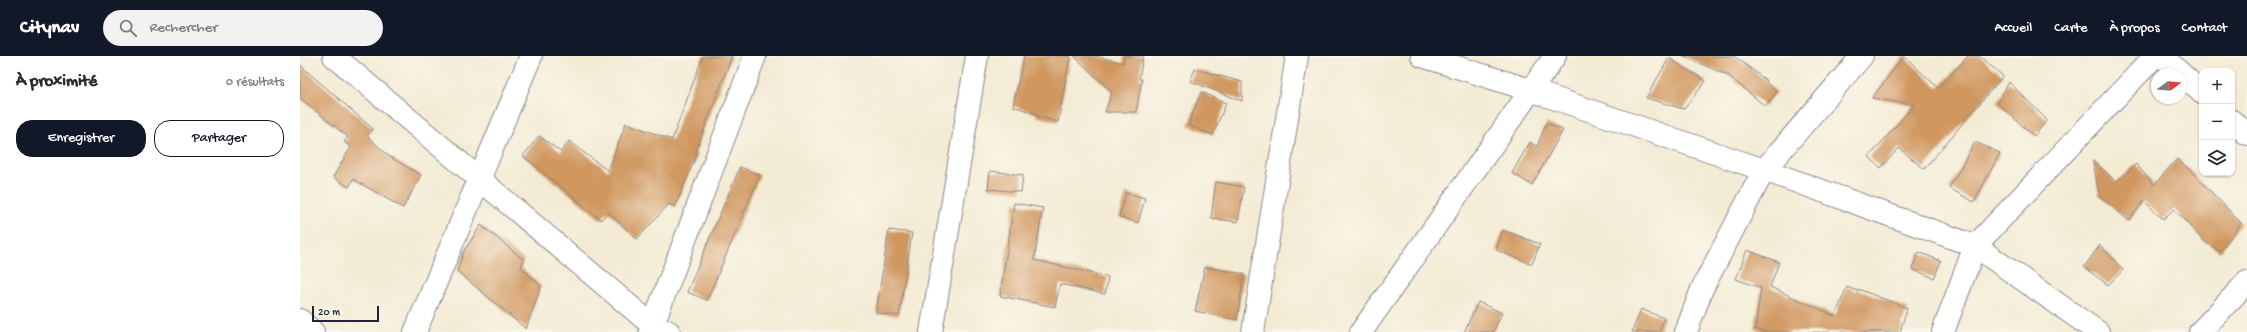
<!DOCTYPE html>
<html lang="fr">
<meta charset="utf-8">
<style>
body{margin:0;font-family:"Gochi Hand",sans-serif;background:#f2f2f3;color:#2b2b33}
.controls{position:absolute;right:12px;top:12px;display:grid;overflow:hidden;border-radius:8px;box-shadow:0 1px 3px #0004}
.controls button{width:36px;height:36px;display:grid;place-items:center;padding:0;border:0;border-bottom:1px solid #e1e1e2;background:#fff;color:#2b2b33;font:20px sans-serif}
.compass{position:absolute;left:1851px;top:12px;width:36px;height:36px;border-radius:50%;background:#fff;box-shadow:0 1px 3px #0004;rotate:74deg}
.scale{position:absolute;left:12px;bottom:10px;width:67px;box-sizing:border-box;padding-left:4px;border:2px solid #22223b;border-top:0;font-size:11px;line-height:14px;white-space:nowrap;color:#22223b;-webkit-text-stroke:3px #fbf7ec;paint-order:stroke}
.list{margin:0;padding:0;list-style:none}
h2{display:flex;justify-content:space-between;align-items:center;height:52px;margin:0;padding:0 16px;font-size:17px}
h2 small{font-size:13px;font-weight:400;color:#7c7c81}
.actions{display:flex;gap:8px;padding:12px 16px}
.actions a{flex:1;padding:9px 0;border:1px solid #111827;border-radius:16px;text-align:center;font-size:14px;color:#111827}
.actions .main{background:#111827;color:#fff}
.icon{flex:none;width:22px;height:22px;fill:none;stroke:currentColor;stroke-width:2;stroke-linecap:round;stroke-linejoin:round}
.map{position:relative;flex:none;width:1947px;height:276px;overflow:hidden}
header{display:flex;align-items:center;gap:24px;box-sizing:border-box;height:56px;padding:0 20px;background:#111827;color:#fff}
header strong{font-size:19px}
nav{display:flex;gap:22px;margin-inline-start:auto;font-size:14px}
.search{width:280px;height:36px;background:#f2f2f3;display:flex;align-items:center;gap:10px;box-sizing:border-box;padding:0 14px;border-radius:22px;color:#7c7c81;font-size:15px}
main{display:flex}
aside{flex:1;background:#fff}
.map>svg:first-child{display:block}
.building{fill:#d0975f}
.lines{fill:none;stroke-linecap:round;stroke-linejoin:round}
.minor-casing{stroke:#8a8688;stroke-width:24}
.minor{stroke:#fff;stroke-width:22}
</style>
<header>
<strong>Citynav</strong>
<div class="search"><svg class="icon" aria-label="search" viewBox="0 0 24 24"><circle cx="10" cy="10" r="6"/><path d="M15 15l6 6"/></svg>Rechercher</div>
<nav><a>Accueil</a><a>Carte</a><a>À propos</a><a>Contact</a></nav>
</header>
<main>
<aside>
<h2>À proximité<small>0 résultats</small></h2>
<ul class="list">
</ul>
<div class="actions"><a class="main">Enregistrer</a><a>Partager</a></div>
</aside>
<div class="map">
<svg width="1947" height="276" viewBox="0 0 1947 276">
<rect width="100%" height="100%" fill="#fbf7ec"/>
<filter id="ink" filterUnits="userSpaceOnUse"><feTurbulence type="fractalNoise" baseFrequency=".025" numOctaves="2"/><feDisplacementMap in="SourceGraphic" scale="8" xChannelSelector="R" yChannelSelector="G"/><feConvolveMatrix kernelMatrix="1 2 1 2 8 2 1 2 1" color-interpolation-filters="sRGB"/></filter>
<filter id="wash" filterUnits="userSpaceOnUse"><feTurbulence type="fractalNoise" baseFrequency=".012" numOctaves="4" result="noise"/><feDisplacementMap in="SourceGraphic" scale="16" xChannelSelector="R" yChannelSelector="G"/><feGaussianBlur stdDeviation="0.9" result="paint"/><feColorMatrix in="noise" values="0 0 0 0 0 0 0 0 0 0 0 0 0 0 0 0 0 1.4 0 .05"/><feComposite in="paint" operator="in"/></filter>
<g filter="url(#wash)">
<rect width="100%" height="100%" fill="#f3ebd4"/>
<g id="blocks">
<g class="building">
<polygon points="403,0 432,0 395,97 397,98 375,151 369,148 337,183 308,156 301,164 223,100 239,80 261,96 269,85 308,115 326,67 372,84"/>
<polygon points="724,0 770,0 758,66 736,60 737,58 713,50"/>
<polygon points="774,0 795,0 823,7 824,0 843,0 839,23 842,23 836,56 805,56 812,36"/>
<polygon points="1383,0 1434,0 1467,25 1466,26 1477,36 1465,50 1429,20"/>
<polygon points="1604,0 1638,32 1668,0 1679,0 1703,20 1624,113 1599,92 1581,112 1569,101 1614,49 1572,42"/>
<polygon points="1369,2 1406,25 1384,53 1346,42"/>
<polygon points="0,9 73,73 67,80 90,101 121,119 103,152 53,123 49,131 33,121 51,91 44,86 48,81 0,42"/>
<polygon points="895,13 942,26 942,45 890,25"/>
<polygon points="1709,26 1747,64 1734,80 1697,47"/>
<polygon points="901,36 926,47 913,79 888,69"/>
<polygon points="1246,67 1263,74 1232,129 1212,117 1230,86 1237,91"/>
<polygon points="1675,86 1700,97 1674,146 1649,132"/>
<polygon points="1877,103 1891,115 1941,167 1920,196 1904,185 1874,153 1863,163 1844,145 1829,165 1799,139 1793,104 1816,126 1836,108 1854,129"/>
<polygon points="440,111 460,119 407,244 387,236"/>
<polygon points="690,115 723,119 721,136 688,133"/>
<polygon points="916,126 944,131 938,166 911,162"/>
<polygon points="826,137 845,142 838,167 819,161"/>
<polygon points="714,147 743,152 734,204 808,221 805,238 760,228 755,251 700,240"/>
<polygon points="181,169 224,204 221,211 241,230 226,273 157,215 164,195"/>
<polygon points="589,174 612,177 599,260 576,257"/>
<polygon points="1203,174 1240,188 1232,208 1196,194"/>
<polygon points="1800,189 1823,214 1808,229 1784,211"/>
<polygon points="1447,194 1479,206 1470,231 1535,260 1547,231 1557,235 1558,233 1607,252 1600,276 1465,276 1455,273 1461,232 1436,223"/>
<polygon points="1619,196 1641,205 1634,222 1612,213"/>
<polygon points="905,211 944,218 937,264 895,255"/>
<polygon points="1178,246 1202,257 1193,276 1164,276"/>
<polygon points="1341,253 1364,262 1359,276 1332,276"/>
</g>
</g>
</g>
<g filter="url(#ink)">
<use href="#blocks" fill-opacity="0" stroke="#8a8688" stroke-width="1"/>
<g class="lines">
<g class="minor-casing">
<g id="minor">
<polyline points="34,0 352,269 369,276"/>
<polyline points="1122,0 1230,34 1464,114 1675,190 1798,276"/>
<polyline points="1862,0 1902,37"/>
<polyline points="1932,65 1947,78"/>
<polyline points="0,264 13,276"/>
<polyline points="115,276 231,0"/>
<polyline points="350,276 455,0"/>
<polyline points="631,276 677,0"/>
<polyline points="953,276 997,0"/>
<polyline points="1061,276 1255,0"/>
<polyline points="1386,276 1402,233 1464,114 1562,0"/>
<polyline points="1643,276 1675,190 1855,0"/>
<polyline points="1900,276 1947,226"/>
</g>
</g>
<use href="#minor" class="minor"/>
</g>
</g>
</svg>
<div class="controls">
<button>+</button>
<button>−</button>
<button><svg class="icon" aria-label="layers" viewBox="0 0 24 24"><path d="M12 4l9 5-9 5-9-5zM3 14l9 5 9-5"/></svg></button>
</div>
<svg class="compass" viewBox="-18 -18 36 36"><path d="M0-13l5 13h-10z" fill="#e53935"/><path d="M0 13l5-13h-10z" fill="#7c7c81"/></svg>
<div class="scale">20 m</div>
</div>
</main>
